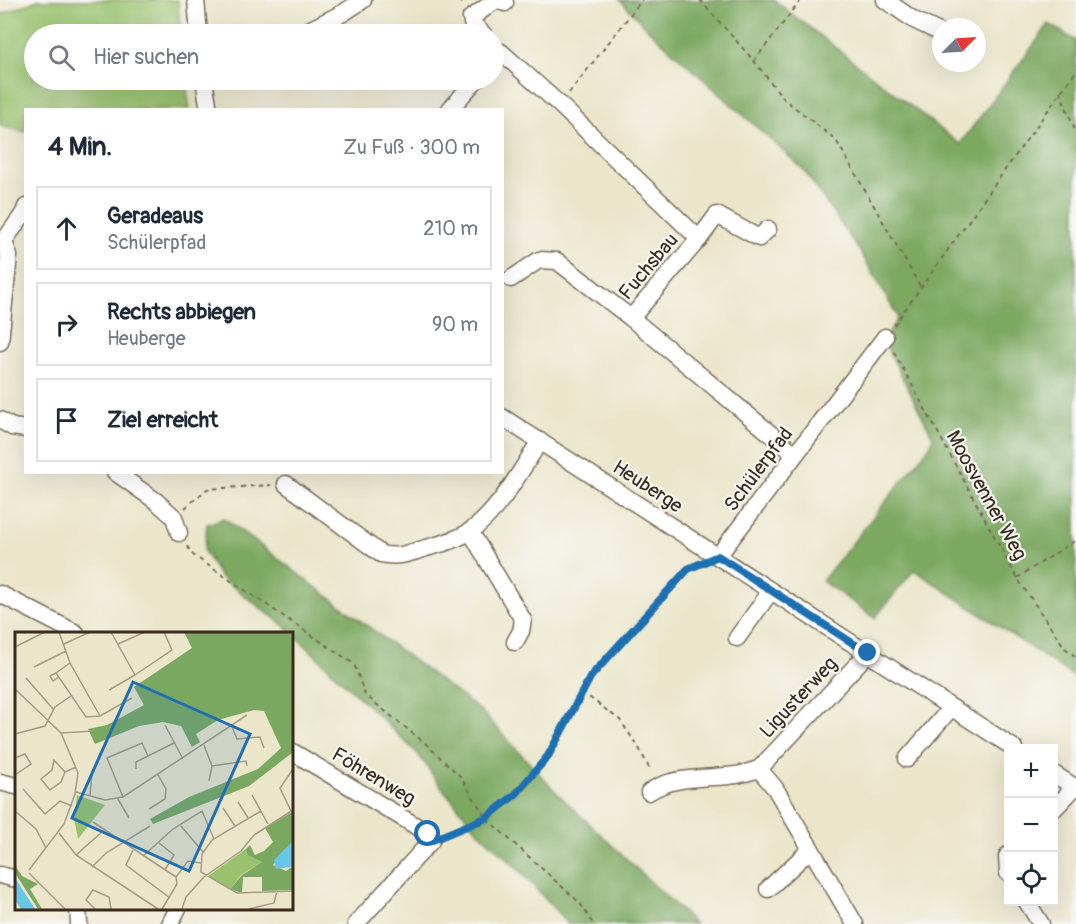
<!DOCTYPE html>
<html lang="de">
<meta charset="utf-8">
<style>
body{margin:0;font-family:Pangolin,sans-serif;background:#f6f6f7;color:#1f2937}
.controls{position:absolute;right:18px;bottom:18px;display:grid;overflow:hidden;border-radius:0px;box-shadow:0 6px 24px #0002}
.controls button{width:54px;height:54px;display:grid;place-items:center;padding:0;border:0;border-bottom:2px solid #e0e1e3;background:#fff;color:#1f2937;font:30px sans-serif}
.compass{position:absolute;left:932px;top:18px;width:54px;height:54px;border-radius:50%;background:#fff;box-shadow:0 6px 24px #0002;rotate:66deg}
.stop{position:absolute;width:18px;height:18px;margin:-14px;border:4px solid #1f6fb2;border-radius:50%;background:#fff}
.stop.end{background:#1f6fb2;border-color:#fff;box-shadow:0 2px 6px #0008}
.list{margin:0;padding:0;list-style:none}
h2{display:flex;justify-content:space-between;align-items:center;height:78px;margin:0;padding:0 24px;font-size:26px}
h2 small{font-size:20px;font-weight:400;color:#747a83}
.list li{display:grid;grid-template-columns:39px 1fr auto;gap:18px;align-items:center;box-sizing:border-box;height:84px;margin:0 12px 12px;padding:0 12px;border:2px solid #e0e1e3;border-radius:0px}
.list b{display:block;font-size:22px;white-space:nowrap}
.list p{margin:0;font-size:20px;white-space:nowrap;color:#747a83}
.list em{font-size:20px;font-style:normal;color:#747a83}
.icon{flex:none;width:33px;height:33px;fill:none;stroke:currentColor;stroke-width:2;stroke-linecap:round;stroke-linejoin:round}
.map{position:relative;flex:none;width:1076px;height:924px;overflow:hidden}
.search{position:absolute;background:#fff;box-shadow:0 6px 24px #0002;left:24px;top:24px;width:480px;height:66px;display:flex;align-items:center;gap:15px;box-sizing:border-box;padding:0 21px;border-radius:33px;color:#747a83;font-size:22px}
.panel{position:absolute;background:#fff;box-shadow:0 6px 24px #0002;left:24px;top:108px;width:480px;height:366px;border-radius:0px}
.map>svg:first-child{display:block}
.green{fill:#9ac26e;stroke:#6a7646;stroke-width:1.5}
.forest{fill:#7ba861;stroke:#5b6940;stroke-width:1.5}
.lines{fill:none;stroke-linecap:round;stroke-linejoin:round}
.minor-casing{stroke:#796c5a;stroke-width:19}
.path{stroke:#796c5a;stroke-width:2;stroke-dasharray:4.5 4.5;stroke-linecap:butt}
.minor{stroke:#fff;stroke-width:16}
.route{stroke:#1f6fb2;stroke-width:8}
.labels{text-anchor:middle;stroke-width:4.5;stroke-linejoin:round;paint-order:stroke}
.street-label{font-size:20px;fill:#3b2a1e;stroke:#f6f6f2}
.inset-road{fill:none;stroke:#a59b85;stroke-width:1.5}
.view{fill:#1f6fb2;fill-opacity:0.15;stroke:#1f6fb2;stroke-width:3}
.inset-edge{fill:none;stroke:#3b2a1e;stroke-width:3}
</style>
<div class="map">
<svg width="1076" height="924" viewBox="0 0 1076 924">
<rect width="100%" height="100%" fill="#f6f6f2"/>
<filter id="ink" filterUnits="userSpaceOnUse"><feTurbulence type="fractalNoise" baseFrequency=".0167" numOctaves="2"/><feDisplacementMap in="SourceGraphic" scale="12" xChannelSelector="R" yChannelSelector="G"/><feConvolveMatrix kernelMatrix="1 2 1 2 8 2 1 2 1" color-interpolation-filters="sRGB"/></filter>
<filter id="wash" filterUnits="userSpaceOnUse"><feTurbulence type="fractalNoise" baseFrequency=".008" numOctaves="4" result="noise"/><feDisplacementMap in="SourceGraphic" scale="24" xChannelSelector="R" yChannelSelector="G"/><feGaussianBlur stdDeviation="1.35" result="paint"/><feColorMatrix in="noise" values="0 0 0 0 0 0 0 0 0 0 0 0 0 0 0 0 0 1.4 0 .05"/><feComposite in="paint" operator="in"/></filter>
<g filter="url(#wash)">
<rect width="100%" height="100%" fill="#ebe6ca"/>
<polygon class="green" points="38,0 178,0 180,34 34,34 34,80 185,80 190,109 26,110 25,132 0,126 0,15"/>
<g class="forest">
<polygon points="620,0 774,0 960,144 1049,24 1076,41 1076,678 914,570 875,618 822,581 930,446 933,437 884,342 898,317 861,253 803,169 650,31"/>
<polygon points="224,518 482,712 558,794 695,924 568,924 518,869 478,831 442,788 418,754 287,628 220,577 204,551 207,524"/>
</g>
</g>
<g filter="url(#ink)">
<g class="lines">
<g class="minor-casing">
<g id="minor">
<polyline points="196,0 199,34"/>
<polyline points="885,0 914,20 941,33"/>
<polyline points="301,34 343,13 363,0"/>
<polyline points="483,34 472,23 471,18 496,0 505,3"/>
<polyline points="494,60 501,52 559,104 699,239 631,318 795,454"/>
<polyline points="204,80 209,110"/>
<polyline points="449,110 476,80"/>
<polyline points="699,239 717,215 759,238 768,229"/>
<polyline points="511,279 539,260 557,261 631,318"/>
<polyline points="0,342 9,256 4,241 24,213 26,207"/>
<polyline points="502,417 1014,748"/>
<polyline points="0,420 12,427 26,429"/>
<polyline points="115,472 156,501 174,517 179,533"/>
<path d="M286 484 381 554C398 558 410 553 426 548 441 544 456 540 469 532 498 513 521 470 540 441"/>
<polyline points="470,531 523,620 521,631 515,642"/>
<polyline points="718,556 885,337"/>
<polyline points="0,594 76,633"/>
<polyline points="737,638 771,591"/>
<polyline points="291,751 421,829 428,834 431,841 356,924"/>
<polyline points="907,759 951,708"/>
<polyline points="759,769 775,788 855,924"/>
<polyline points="1054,774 1076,788"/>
<polyline points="0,782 16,786"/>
<path d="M649 792C674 775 708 779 736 775 744 774 752 771 759 769L868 653"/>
<polyline points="1054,809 1075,787"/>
<polyline points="1008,855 1007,857 1008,873"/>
<polyline points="0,875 16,879"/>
<polyline points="768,889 811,849"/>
<polyline points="1027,902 1041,924"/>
<polyline points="78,908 79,924"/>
<polyline points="170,924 178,908"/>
</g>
</g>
<g class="path">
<polyline points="459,0 463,6"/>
<polyline points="700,0 754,61 784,99 836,140 921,288"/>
<polyline points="754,61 801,0"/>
<polyline points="1060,91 1076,133"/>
<polyline points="569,93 642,0"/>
<polyline points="894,325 1076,71"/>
<polyline points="894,352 1017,578 1065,648 1076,657"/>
<polyline points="185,508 207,489 271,485"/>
<polyline points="187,546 193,555 354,664 365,695 426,744 460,776 486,818 580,903 593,924"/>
<polyline points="1017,578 1076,540"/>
<polyline points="582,692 620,720 639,748 651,772"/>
<polyline points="443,836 486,818 516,794 548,757 591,676 688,569 701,564"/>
</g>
<use href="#minor" class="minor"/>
</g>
</g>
<g class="lines" filter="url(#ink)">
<polyline class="route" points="428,834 430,841 486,818 516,794 548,756 591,676 688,569 718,556 868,653"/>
</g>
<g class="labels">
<g class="street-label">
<text transform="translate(648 266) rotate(-50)" y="7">Fuchsbau</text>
<text transform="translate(758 469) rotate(-53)" y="7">Schülerpfad</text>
<text transform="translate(648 486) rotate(33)" y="7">Heuberge</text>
<text transform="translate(987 495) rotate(61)" y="7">Moosvenner Weg</text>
<text transform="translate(798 697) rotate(-47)" y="7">Ligusterweg</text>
<text transform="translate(374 776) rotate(31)" y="7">Föhrenweg</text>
</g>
</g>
<g transform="translate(15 632)">
<rect width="278" height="278" fill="#ebe6ca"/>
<path d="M62 163 90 173 63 207 59 186ZM231 217 247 230 226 243 215 257 193 244Z" fill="#9ac26e"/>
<path d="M169 0H277V121L234 154 138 192 135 187 174 165 243 137 266 116 249 79 239 78 203 88 181 102 185 110 177 115 166 94 148 90 124 94 80 112 73 97 92 93 129 73 119 55 177 16ZM277 180V210L258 233 271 239 277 235V258L247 259V245H228L227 261 215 257 227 243 247 230 233 223 231 217 235 213 240 223 249 219 258 210 250 196ZM0 233 7 244 23 252 15 257 27 277H23L0 241Z" fill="#7ba861"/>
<path d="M277 210V235L261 237 259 228ZM0 246 20 277H6L0 268Z" fill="#67c5e5"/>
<path class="inset-road" d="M44 0 55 31 85 84M96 0 120 43 157 18 149 0M49 12 75 0M103 12 130 0M0 15 30 0M55 31 41 41 71 85 85 84 117 66M19 35 51 19M41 41 35 44 38 49 44 45M11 46 39 78M0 57 46 101 63 141 60 162 49 192 14 238M94 58 120 43M150 93 168 127M217 95 222 107 245 105 249 116M46 101 78 99M0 102 30 94 40 75 56 64M189 113 197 134 194 149M0 126 10 122 16 132 0 143M197 134 231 129 232 134M121 137V130L133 124M50 140 39 128 37 138 26 147 35 158 46 150 50 140 61 135M8 157 30 182 45 169 57 174M61 160 90 168 108 165 232 83M237 163 253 192M75 164 77 140M108 165 92 126 127 111 133 124 159 111M103 167 114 186M223 170 233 186M208 176 220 194M134 177 150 167 151 157 143 143M0 179 21 197 31 216M246 179 197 208 187 222 186 240 222 261 278 259M276 179 265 156 278 137M78 190 161 245M166 194 188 220M44 201 61 223 143 277M144 211 159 223 150 238M118 218 111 233 155 266M61 223 88 199M128 224 158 197 187 179 199 207M77 235 91 221 135 194M14 241 50 277M80 277 71 268 78 258 94 265 96 277M147 277 162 252 161 245 173 229 186 231M167 277 171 265 189 245 226 219 239 203 278 178M234 277 259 271 262 259"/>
<path class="view" d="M118 50 235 102 174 239 57 186Z"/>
<rect width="278" height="278" class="inset-edge"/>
</g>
</svg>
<div class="controls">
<button>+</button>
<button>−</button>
<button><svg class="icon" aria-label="locate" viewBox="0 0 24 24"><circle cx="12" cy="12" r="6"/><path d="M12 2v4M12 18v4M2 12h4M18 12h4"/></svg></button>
</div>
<svg class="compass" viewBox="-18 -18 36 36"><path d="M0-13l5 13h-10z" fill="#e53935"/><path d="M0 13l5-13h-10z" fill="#747a83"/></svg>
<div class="stop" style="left:428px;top:834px"></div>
<div class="stop end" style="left:868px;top:653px"></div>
<div class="search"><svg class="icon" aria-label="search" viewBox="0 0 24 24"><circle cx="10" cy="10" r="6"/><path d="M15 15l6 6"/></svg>Hier suchen</div>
<section class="panel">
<h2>4 Min.<small>Zu Fuß · 300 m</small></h2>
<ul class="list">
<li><svg class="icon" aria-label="ahead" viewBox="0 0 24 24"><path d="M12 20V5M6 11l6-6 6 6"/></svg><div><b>Geradeaus</b><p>Schülerpfad</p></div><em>210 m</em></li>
<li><svg class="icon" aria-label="right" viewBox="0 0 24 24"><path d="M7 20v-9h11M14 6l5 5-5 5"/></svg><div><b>Rechts abbiegen</b><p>Heuberge</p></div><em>90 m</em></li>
<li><svg class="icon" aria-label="arrive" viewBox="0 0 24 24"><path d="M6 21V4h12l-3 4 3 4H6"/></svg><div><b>Ziel erreicht</b></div></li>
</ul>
</section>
</div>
